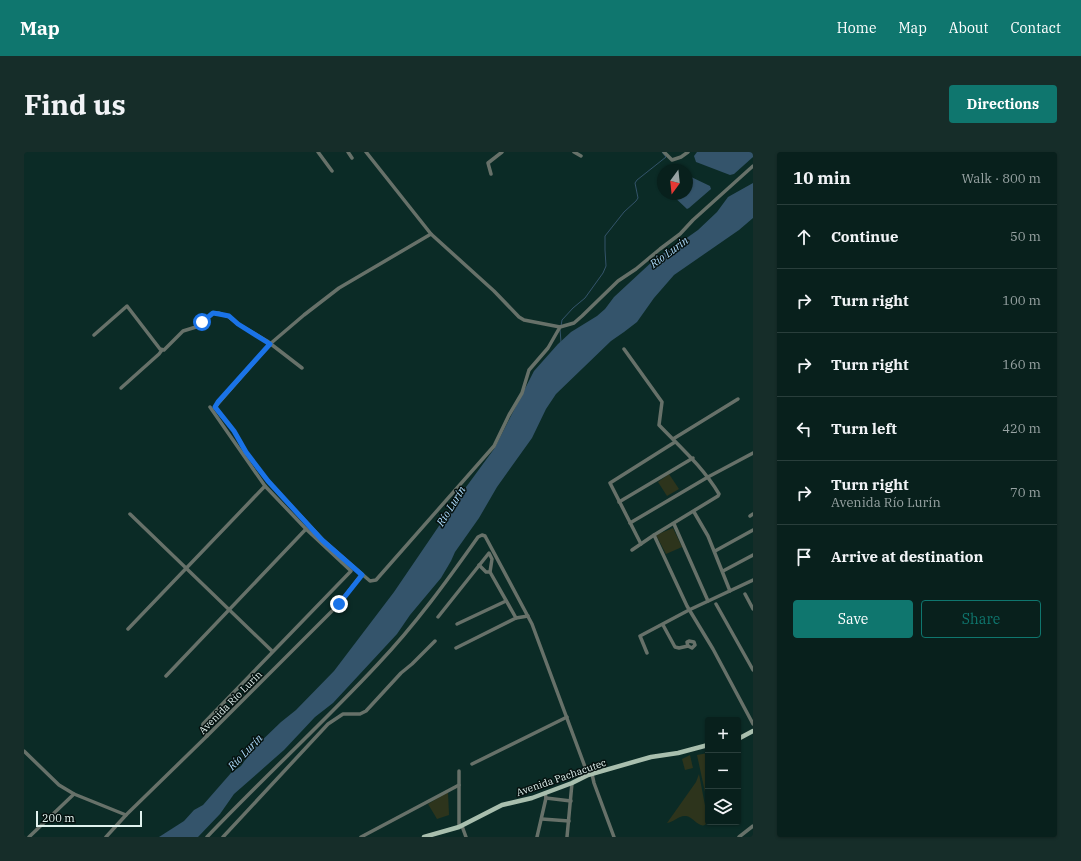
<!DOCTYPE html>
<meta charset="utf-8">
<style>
body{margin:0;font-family:"IBM Plex Serif",serif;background:#162d29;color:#f1f3f6}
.controls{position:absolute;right:12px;bottom:12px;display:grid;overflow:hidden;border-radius:4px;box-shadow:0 1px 3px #0004}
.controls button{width:36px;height:36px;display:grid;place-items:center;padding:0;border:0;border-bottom:1px solid #293e3b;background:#08201c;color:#f1f3f6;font:20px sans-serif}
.compass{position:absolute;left:633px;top:12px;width:36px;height:36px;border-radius:50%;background:#08201c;box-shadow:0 1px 3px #0004;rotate:195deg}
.scale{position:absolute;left:12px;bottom:10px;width:106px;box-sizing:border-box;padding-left:4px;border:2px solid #e0f2ee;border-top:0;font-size:11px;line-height:14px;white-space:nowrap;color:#e0f2ee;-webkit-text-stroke:3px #05110f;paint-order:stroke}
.stop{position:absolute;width:12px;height:12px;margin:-9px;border:3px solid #1a73e8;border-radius:50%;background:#fff}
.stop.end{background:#1a73e8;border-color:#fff;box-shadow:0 1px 4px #0008}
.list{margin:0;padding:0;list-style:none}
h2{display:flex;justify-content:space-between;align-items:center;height:52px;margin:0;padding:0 16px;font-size:17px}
h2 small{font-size:13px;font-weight:400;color:#98a3a3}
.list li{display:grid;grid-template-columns:26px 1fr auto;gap:12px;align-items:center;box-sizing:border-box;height:64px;padding:0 16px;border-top:1px solid #293e3b}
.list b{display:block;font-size:15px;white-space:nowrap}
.list p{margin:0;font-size:13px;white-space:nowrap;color:#98a3a3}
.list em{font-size:13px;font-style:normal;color:#98a3a3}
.actions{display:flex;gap:8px;padding:12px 16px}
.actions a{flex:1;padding:9px 0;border:1px solid #0f766e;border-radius:4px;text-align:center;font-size:14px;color:#0f766e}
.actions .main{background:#0f766e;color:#fff}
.icon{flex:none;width:22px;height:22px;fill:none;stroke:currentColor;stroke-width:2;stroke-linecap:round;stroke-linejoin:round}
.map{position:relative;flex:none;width:729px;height:685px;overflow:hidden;border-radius:4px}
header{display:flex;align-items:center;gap:24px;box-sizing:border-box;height:56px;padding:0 20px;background:#0f766e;color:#fff}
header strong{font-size:19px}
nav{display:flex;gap:22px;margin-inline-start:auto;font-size:14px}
.intro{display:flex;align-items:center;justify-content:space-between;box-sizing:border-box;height:96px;padding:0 24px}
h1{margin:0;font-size:28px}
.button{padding:10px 18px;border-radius:4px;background:#0f766e;color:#fff;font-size:14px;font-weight:700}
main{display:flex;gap:24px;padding:0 24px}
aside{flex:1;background:#08201c;border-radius:4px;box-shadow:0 1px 3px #0004}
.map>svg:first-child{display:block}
.green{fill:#2d341c}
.water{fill:#34546b}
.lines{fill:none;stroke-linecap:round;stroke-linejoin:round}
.stream{stroke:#34546b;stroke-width:1}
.minor{stroke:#677169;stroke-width:3.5}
.major{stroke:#a9bfae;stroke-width:4.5}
.route{stroke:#1a73e8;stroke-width:5}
.labels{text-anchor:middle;stroke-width:3;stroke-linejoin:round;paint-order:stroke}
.street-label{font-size:10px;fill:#e0f2ee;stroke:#05110f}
.water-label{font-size:11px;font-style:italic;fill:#acdafb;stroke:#05110f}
</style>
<header>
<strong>Map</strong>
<nav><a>Home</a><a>Map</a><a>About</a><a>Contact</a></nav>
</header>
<div class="intro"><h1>Find us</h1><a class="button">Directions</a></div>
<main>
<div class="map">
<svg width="729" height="685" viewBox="0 0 729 685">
<rect width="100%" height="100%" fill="#0b2b26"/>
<g class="green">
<polygon points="645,322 655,337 643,344 634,330"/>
<polygon points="649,376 658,395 642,402 632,383"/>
<polygon points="684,601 684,654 673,603"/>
<polygon points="666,603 669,616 661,618 658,607"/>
<path d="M675 622 684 669C678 681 670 665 662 664 655 663 650 670 643 671L672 630Z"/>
<polygon points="424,640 425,663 413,667 404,652"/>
</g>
<g class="water">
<polygon points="673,0 729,0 729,5 710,22 706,23 672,10 670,4"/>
<polygon points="663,23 686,34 687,37 665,56 663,57 647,42 663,42"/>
<polygon points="729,31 729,66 715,78 650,123 630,146 613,170 600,180 587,189 532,242 522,257 508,286 473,335 455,366 431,400 427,409 417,426 386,463 373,482 309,551 291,565 260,598 210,642 196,662 174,685 135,685 160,669 170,658 179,653 207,621 217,614 228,598 257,570 272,558 310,519 370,440 434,346 470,297 510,219 534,192 547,180 573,164 581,157 590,145 631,107 657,90 674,78 693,60 704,45"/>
</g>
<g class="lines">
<g class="stream">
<polyline points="537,174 538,168 549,156 561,146 579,121 582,114 581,98 581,84 600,60 612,49 614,46 611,31 613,28 642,5 638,0"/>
<polyline points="536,177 537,190"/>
</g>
<g class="minor">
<polyline points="294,0 308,19"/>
<polyline points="324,0 328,6"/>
<polyline points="342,0 407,82 470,139 495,165 500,168 536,175"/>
<polyline points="550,0 557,4"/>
<polyline points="640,0 648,8 657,5 664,0"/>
<polyline points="467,22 464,11 478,0"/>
<polyline points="407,82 315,136 280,163 246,192 191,255 192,257 210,279 222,300 244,329 299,388 346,429 352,428 470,294 485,263 498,241 505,218 524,196 536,175 550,171 558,164 594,129 612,117 636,97 656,82 669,68 729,14"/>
<polyline points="70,183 103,154 136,197 140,198 159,179 172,175 189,161 195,161 205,165 214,172 243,189 278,216"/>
<path d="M600 197 638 250 635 273C657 296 678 314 695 342L694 344 630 383 608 398"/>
<polyline points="97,236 135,202 138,198"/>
<polyline points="649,287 714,247"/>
<polyline points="595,350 669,306"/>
<polyline points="670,360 684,384 706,439"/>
<polyline points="106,362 248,499"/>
<polyline points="726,364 729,362"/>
<polyline points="606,371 684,325 729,301"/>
<polyline points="650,372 684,449"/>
<polyline points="630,383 663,454 689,497 729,572"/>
<polyline points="617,392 586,331 651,290"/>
<polyline points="691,399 729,378"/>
<polyline points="455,413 462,420 466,420"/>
<polyline points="699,419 729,403"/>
<polyline points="721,442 729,457"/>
<polyline points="692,452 729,518"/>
<polyline points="414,465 465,401 468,407 466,420 492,466 432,496"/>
<polyline points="492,466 504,464"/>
<polyline points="433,472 482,449"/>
<polyline points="639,473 651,495 655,496 664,494 668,496 671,493 670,490 665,489 663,490 664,494"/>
<polyline points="104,477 241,334"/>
<polyline points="623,501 616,484 665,458 729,428"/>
<polyline points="142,524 282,377"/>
<polyline points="183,584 178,577 179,572 327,419 282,377 241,334 186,255"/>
<polyline points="0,599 35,633 50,642 102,663"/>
<polyline points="448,612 543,565"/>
<polyline points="435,619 435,675"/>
<polyline points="568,622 570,631 590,685"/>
<polyline points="522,646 547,649"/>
<polyline points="518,667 545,669"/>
<polyline points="438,674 442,685"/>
<polyline points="5,685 50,642"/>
<polyline points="82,685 102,663 183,584 314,453 337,423"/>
<path d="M183 685C239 626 299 571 354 512 391 473 423 429 454 385L458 383 461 384 508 472 564 623"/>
<polyline points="199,685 304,572 319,562 336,562 342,559 377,521 388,512 411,489"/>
<polyline points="337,685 435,633"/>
<polyline points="513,685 522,646 521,641"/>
<polyline points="543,685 548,631"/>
<polyline points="715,685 729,674"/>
</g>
<g class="major">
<polyline points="714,587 729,579"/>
<polyline points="400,685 435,675 478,653 508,646 548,631 564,623 627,605 654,601 684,593"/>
</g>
</g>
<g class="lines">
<polyline class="route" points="178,170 189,161 195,162 205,164 214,172 246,192 194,250 191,255 210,279 222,300 244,329 298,388 338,423 315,452"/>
</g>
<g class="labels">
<g class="street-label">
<text transform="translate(206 550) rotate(-45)" y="4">Avenida Río Lurín</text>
<text transform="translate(537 625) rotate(-19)" y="4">Avenida Pachacutec</text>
</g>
<g class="water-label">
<text transform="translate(645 100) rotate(-36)" y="4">Río Lurín</text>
<text transform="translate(427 354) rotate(-58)" y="4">Río Lurín</text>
<text transform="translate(221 600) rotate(-46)" y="4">Río Lurín</text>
</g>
</g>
</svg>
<div class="controls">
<button>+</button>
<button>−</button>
<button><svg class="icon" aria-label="layers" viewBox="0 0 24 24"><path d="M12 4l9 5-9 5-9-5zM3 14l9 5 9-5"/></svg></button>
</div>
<svg class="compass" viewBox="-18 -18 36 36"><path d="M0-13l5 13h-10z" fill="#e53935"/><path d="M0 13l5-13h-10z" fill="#98a3a3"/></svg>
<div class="scale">200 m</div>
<div class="stop" style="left:178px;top:170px"></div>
<div class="stop end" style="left:315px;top:452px"></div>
</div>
<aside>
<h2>10 min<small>Walk · 800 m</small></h2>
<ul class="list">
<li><svg class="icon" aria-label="ahead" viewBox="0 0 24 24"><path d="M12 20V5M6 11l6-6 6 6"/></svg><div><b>Continue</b></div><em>50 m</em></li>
<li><svg class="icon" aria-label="right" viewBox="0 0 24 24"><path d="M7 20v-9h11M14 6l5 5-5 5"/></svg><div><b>Turn right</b></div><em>100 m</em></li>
<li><svg class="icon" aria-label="right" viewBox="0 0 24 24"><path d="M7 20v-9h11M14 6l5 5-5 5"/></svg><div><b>Turn right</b></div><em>160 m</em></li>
<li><svg class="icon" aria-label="left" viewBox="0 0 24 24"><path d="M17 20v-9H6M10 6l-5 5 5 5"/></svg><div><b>Turn left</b></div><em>420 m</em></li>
<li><svg class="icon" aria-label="right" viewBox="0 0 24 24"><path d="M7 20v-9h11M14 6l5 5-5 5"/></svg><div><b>Turn right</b><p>Avenida Río Lurín</p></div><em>70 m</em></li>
<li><svg class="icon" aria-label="arrive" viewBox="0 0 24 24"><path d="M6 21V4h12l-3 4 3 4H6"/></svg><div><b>Arrive at destination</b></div></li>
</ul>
<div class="actions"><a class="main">Save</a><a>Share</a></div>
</aside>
</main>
